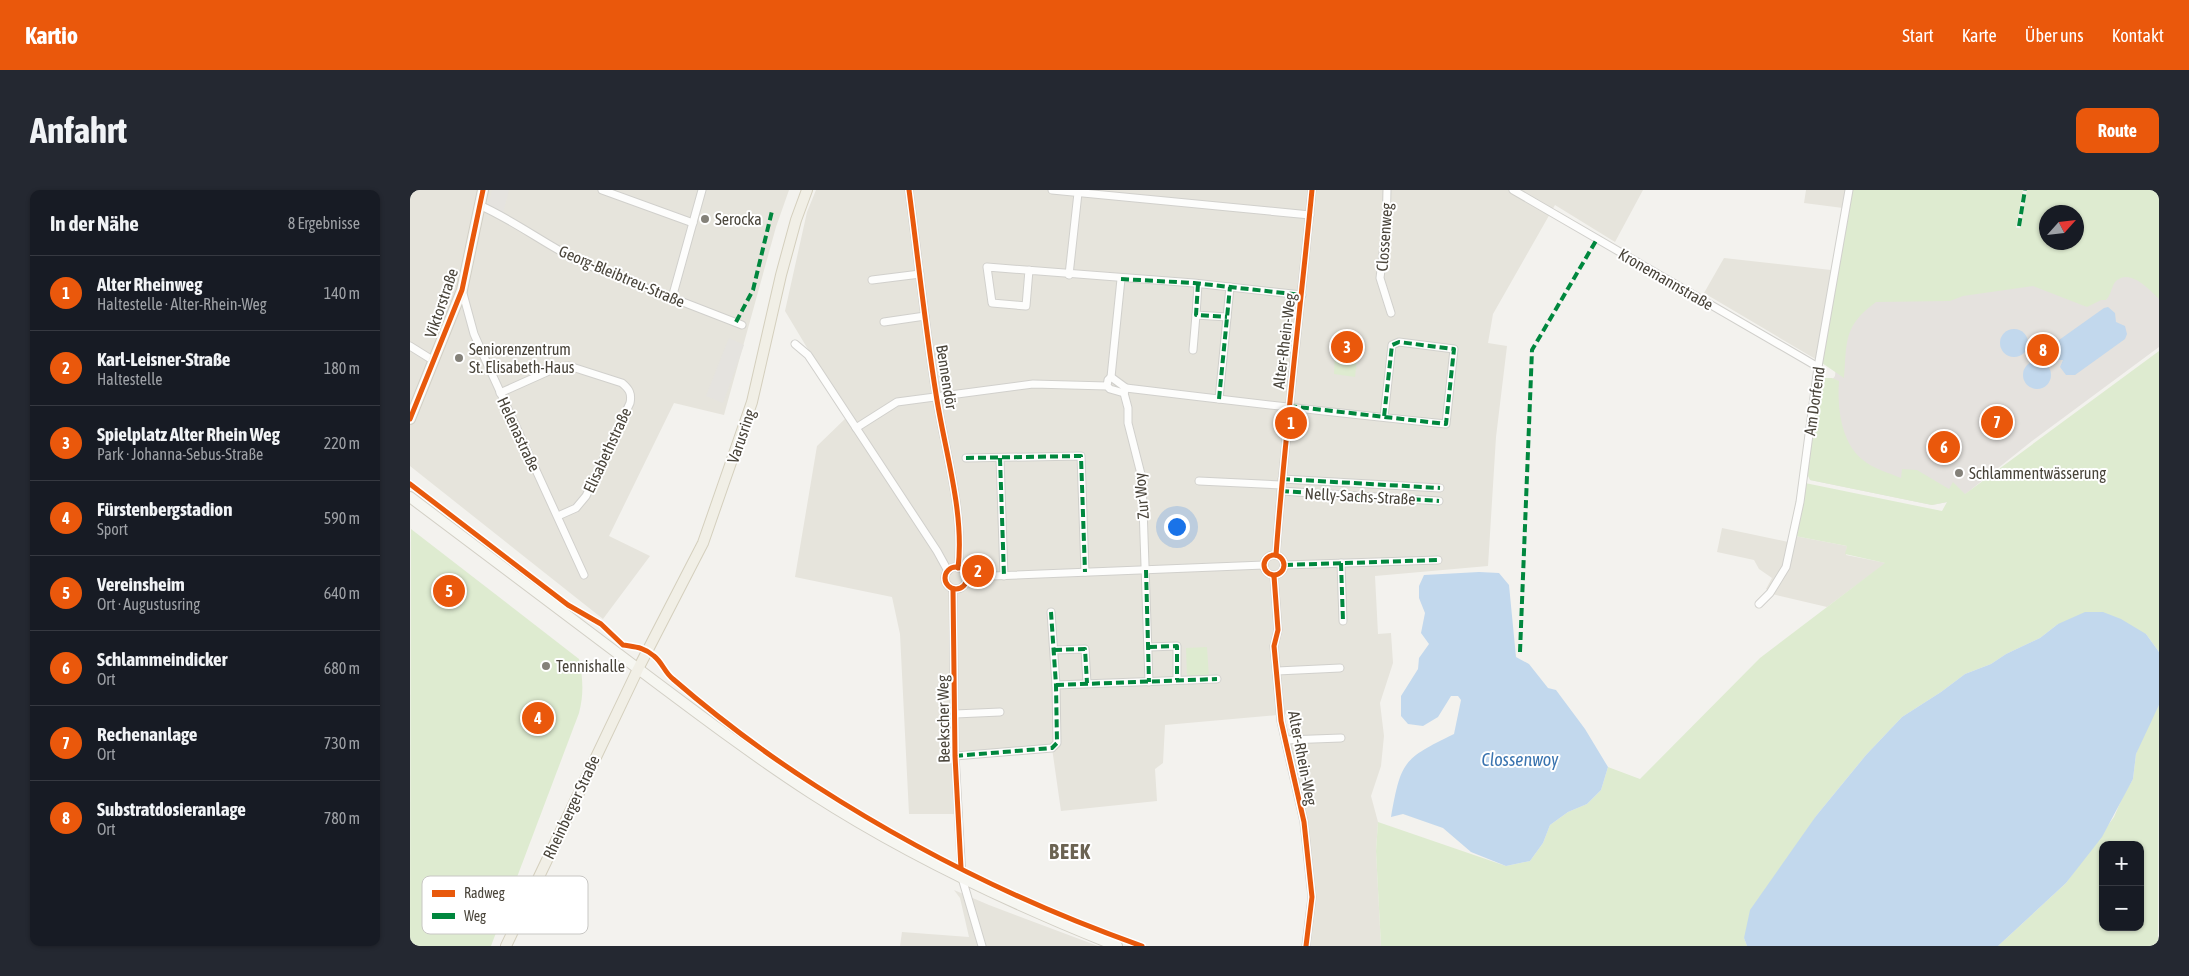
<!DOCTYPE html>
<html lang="de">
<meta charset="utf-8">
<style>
body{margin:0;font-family:"Asap Condensed",sans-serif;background:#242831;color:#f1f3f6}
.controls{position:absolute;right:15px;bottom:15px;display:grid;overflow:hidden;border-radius:10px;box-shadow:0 1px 4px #0004}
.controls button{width:45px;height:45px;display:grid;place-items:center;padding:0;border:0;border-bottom:1px solid #363941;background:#171b24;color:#f1f3f6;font:25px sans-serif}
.compass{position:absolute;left:1629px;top:15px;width:45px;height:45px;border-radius:50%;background:#171b24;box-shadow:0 1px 4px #0004;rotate:63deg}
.you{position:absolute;left:766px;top:336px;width:18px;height:18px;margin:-12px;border:4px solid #fff;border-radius:50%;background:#1a73e8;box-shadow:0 0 0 8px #1a73e833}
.badge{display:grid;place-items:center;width:32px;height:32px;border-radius:50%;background:#ea580c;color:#fff;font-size:16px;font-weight:700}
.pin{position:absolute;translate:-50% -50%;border:2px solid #fff;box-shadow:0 1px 5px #0006}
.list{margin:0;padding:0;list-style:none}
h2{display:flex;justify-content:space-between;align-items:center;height:65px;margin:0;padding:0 20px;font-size:21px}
h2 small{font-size:16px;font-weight:400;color:#9ea1a6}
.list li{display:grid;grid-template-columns:32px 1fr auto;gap:15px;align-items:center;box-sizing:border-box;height:75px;padding:0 20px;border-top:1px solid #363941}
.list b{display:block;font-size:19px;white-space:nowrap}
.list p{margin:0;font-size:16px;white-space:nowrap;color:#9ea1a6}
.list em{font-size:16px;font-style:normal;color:#9ea1a6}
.map{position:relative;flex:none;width:1749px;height:756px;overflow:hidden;border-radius:10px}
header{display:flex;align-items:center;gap:30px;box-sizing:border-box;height:70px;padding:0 25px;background:#ea580c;color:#fff}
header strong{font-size:24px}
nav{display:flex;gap:28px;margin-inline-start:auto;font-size:18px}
.intro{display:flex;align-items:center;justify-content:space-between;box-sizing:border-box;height:120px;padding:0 30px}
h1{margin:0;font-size:35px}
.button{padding:12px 22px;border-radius:10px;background:#ea580c;color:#fff;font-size:18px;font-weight:700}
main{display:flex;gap:30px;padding:0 30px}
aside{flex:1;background:#171b24;border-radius:10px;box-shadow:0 1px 4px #0004}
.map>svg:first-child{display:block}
.residential{fill:#e6e4dc}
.industrial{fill:#e5e2de}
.green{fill:#deebd0;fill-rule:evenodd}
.parking{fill:#e5e3df}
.water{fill:#c2d8ed}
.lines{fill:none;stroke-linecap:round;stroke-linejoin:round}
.street-casing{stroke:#d1d0cc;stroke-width:9}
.secondary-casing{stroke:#d2cfc5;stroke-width:12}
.primary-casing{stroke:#d4cfbd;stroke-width:12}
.street{stroke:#fdfdfc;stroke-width:7}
.secondary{stroke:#f6f6f1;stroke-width:10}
.primary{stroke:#f1efe6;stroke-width:10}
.quiet{stroke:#00873e;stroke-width:4;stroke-dasharray:8 4;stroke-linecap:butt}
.cycleway-casing{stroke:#fff;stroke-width:8}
.cycleway{stroke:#e8590c;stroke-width:5}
.poi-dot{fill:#848179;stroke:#fff;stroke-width:2}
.labels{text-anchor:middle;stroke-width:4;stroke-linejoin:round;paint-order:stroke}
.poi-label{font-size:16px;fill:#49443a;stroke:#fff;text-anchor:start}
.street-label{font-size:16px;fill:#49443a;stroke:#fff}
.water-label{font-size:18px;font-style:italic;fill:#3973af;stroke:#fff}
.district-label{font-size:21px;font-weight:bold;letter-spacing:1px;fill:#6b6352;stroke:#fff}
.key{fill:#fff;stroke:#c8c7c4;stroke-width:1}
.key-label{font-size:14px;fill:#49443a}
</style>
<header>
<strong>Kartio</strong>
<nav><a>Start</a><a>Karte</a><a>Über uns</a><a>Kontakt</a></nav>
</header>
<div class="intro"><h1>Anfahrt</h1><a class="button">Route</a></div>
<main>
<aside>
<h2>In der Nähe<small>8 Ergebnisse</small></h2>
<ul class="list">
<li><span class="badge">1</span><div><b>Alter Rheinweg</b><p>Haltestelle · Alter-Rhein-Weg</p></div><em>140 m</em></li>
<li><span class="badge">2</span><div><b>Karl-Leisner-Straße</b><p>Haltestelle</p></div><em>180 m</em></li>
<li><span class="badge">3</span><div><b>Spielplatz Alter Rhein Weg</b><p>Park · Johanna-Sebus-Straße</p></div><em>220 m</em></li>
<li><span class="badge">4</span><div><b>Fürstenbergstadion</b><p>Sport</p></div><em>590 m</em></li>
<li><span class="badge">5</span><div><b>Vereinsheim</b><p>Ort · Augustusring</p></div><em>640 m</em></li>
<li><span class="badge">6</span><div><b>Schlammeindicker</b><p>Ort</p></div><em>680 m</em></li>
<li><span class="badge">7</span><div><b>Rechenanlage</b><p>Ort</p></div><em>730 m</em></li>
<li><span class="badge">8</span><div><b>Substratdosieranlage</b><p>Ort</p></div><em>780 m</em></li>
</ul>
</aside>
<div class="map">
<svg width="1749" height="756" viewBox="0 0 1749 756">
<rect width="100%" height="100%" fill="#f3f2ee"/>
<g class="residential">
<polygon points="0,0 379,0 366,37 314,225 264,213 199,346 240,366 193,429 0,276"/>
<polygon points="406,0 1233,0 1205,52 1145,15 1083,124 1078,153 1097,156 1086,247 1078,376 965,386 968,444 981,443 983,473 970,513 974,546 971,576 961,606 968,632 966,661 971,756 898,756 904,708 896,632 880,552 879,524 755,535 753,573 745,579 747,611 651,621 642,558 545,566 549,624 499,624 490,444 482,407 385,387 407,256 438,226 375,121 397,22"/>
<polygon points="1396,0 1436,0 1433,18 1394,13"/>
<polygon points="1314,68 1421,80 1407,170 1294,103"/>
<polygon points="1312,338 1383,353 1385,346 1437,356 1436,365 1476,373 1417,417 1362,404 1356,399 1362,388 1349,379 1344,370 1307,362"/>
<polygon points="544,700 579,715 688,756 490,756 492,742 559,747 550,708"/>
</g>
<polygon class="industrial" points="1440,8 1636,43 1636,52 1666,52 1749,84 1749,157 1622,251 1548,310 1522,315 1400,290 1422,190 1425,186"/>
<g class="green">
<path d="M1442 0H1613L1606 38 1610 39 1617 0H1749V109C1739 99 1719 77 1705 92 1701 98 1701 105 1696 110H1691L1677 117 1623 96 1553 106 1540 111 1466 112C1433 136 1437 152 1434 188L1412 173ZM1636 22H1666V52H1636Z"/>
<polygon points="926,141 950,144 945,187 924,184"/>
<path d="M1749 161V462L1736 444 1648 434 1630 448 1596 464 1581 474 1555 484 1531 502 1492 527 1456 565 1406 626 1334 748 1337 756H971L966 661 968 632 1096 676 1120 671 1133 653 1140 635 1158 622 1177 614 1191 600 1198 577 1230 589 1350 468 1475 373 1435 364 1437 356 1385 346 1395 293 1532 321 1537 312 1522 315 1400 290 1397 284 1410 188H1422L1429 191C1427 217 1431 253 1453 270 1464 279 1479 283 1491 288L1492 279 1507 280 1539 299 1543 292 1555 304Z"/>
<path d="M1 339 169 469C173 489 174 504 169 523L81 756H0Z"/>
<polygon points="797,457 799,487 777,488 776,458"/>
<path d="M1749 515 1748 756H1588L1656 693 1704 627 1713 606 1723 589 1726 564 1732 547ZM1693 655H1730V737H1693Z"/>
</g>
<g class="parking">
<polygon points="82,0 99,0 93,23 78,15"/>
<polygon points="319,148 334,155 313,213 296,206"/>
</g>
<g class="water">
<polygon points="1698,117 1705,123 1706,132 1715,136 1717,144 1715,149 1665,185 1656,185 1650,177 1653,170 1649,170 1641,164 1642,155 1694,118"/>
<circle cx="1604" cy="153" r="14"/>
<circle cx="1627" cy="185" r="14"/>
<path d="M1069 382 1089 383 1099 395 1106 467 1119 474 1138 498 1146 500 1175 539 1198 577 1191 600 1177 614 1158 622 1140 635 1133 653 1120 671 1096 676 1061 662 1033 638 993 624 981 627C991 571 993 569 1044 544L1051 510 1048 506H1041L1028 527 1013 536 998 534 991 526V506L1008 479 1009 468 1019 454 1011 443 1015 423 1009 408V396L1014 385Z"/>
<polygon points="1675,422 1693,422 1711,429 1736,444 1749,462 1749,515 1726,564 1723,589 1692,647 1656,693 1588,756 1337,756 1334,748 1340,720 1406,626 1456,565 1492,527 1531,502 1555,484 1581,474 1596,464 1630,448 1648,434"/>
</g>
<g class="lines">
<g class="street-casing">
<g id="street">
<polyline points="192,0 283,33"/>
<path d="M499 0C508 68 515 136 526 204 534 258 555 323 548 378"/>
<polyline points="642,0 900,25"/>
<polyline points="977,0 976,39 970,88 981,123"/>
<polyline points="1103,0 1408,177"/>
<path d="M69 15C106 31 138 57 175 74L332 135"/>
<polyline points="619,80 616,116 582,113 577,77 784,93 892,105"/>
<polyline points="659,85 668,3"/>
<polyline points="462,90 510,84"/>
<polyline points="788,94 786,125 817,127"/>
<polyline points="52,100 64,144 76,171 174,385"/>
<polyline points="262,108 292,0"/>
<polyline points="474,132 515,126"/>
<polyline points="385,154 398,165 408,180 527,361 538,381"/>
<polyline points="0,156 24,171"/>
<polyline points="783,160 786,125"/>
<polyline points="701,187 711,89"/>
<path d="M716 198C823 211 929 223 1036 234L1044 159 989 152 982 155 974 227"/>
<path d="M90 203 148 177 159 176 212 193C219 199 222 203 220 213L176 306 166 318 148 326"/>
<polyline points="714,203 718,218 718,233 732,288 739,492"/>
<polyline points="809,209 820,97"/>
<polyline points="446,238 487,212 623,194 697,196 700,199 714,203 716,198 701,187 698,190 697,196"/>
<polyline points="556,268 671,266 675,382"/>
<polyline points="590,268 594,386"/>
<polyline points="872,289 1030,298"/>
<polyline points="789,291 871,295"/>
<polyline points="871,301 1029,311"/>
<circle cx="864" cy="375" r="10"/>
<path d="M866 365C875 243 890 122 902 0"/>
<polyline points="931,373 933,431"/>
<polyline points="875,375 1028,370"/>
<circle cx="546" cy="388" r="11"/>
<polyline points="864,386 868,440 864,456 871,531 894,632 902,707 896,756"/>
<polyline points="557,387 854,375"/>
<polyline points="543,399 545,566 552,688 572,756"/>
<polyline points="1349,414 1360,403 1376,377 1390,312 1408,177 1439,0"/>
<polyline points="739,457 767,456 767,490"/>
<polyline points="644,460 675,459 677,493"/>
<polyline points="867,481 930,478"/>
<polyline points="646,495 807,489"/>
<polyline points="545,524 590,522"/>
<polyline points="876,550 931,548"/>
<polyline points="545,566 642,558 647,553 646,495 641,422"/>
</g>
</g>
<g class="secondary-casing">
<g id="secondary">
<polyline points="0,229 52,100 73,0"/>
<path d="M0 307C81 368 162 429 243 490 295 529 347 568 401 603 497 665 601 714 707 756"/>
</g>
</g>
<g class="primary-casing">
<polyline id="primary" points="96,756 228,479 293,353 342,212 371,85 386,30 397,0"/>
</g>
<use href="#street" class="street"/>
<use href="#secondary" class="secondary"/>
<use href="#primary" class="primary"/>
<g class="quiet">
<polyline points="1609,36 1615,0"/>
<polyline points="711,89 784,93 892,105"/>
<polyline points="788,94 786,125 817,127"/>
<polyline points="326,132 343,100 362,21"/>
<polyline points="809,209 820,97"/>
<polyline points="879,216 1036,234 1044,159 989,152 982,155 974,227"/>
<polyline points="556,268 671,266 675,382"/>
<polyline points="590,268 594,386"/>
<polyline points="872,289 1030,298"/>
<polyline points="871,301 1029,311"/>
<polyline points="931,373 933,431"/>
<polyline points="875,375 1028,370"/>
<polyline points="736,380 739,492"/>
<polyline points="739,457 767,456 767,490"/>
<polyline points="644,460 675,459 677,493"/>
<polyline points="1110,462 1122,160 1187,49"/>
<polyline points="646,495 807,489"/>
<polyline points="545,566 642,558 647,553 646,495 641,422"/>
</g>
<g class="cycleway-casing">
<g id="cycleway">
<path d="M499 0C508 68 515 136 526 204 534 258 555 323 548 378"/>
<polyline points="0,229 52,100 73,0"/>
<path d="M0 294 158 415 191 434 213 455C225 457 234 457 244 466 252 472 255 483 263 489 308 528 356 564 406 596 507 661 618 716 732 756"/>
<circle cx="864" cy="375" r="10"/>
<path d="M866 365C875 243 890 122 902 0"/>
<circle cx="546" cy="388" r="11"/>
<polyline points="864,386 868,440 864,456 871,531 894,632 902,707 896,756"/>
<polyline points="543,399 545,566 551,678"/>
</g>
</g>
<use href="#cycleway" class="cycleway"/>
</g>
<g class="poi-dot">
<circle cx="295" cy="29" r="5"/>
<circle cx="49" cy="168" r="5"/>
<circle cx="1549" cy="283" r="5"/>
<circle cx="136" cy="476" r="5"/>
</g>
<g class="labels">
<g class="poi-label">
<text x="305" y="35">Serocka</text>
<text x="59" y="165">Seniorenzentrum<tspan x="59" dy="18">St. Elisabeth-Haus</tspan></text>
<text x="1559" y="289">Schlammentwässerung</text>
<text x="146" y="482">Tennishalle</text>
</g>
<g class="street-label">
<text transform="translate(974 47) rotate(-86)" y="6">Clossenweg</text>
<text transform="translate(212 86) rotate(23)" y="6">Georg-Bleibtreu-Straße</text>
<text transform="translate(1256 89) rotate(30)" y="6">Kronemannstraße</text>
<text transform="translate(31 113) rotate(-71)" y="6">Viktorstraße</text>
<text transform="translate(874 151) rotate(-83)" y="6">Alter-Rhein-Weg</text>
<text transform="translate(537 187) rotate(81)" y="6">Bennendör</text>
<text transform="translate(1404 211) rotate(-82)" y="6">Am Dorfend</text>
<text transform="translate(109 244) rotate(65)" y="6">Helenastraße</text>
<text transform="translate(331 246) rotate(-71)" y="6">Varusring</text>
<text transform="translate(197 260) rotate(-65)" y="6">Elisabethstraße</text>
<text transform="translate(731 306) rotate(-95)" y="6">Zur Woy</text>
<text transform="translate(950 306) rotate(3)" y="6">Nelly-Sachs-Straße</text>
<text transform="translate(533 529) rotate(-91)" y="6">Beekscher Weg</text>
<text transform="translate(893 568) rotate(79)" y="6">Alter-Rhein-Weg</text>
<text transform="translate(161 617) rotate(-65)" y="6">Rheinberger Straße</text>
</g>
<g class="water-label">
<text x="1110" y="576">Clossenwoy</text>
</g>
<g class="district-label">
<text x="660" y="669">BEEK</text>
</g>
</g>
<rect x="12" y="686" width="166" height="58" rx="8" class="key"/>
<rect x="22" y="700" width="23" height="7" fill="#e8590c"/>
<rect x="22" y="723" width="23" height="6" fill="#00873e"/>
<g class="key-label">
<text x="54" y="708">Radweg</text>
<text x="54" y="731">Weg</text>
</g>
</svg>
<div class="controls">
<button>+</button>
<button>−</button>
</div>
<svg class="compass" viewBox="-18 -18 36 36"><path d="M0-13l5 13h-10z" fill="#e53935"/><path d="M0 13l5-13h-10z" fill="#9ea1a6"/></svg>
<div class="you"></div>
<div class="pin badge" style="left:881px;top:233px">1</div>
<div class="pin badge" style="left:568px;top:381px">2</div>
<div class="pin badge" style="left:937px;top:157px">3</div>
<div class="pin badge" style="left:128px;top:528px">4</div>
<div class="pin badge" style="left:39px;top:401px">5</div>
<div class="pin badge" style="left:1534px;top:257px">6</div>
<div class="pin badge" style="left:1587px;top:232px">7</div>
<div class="pin badge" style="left:1633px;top:160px">8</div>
</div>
</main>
